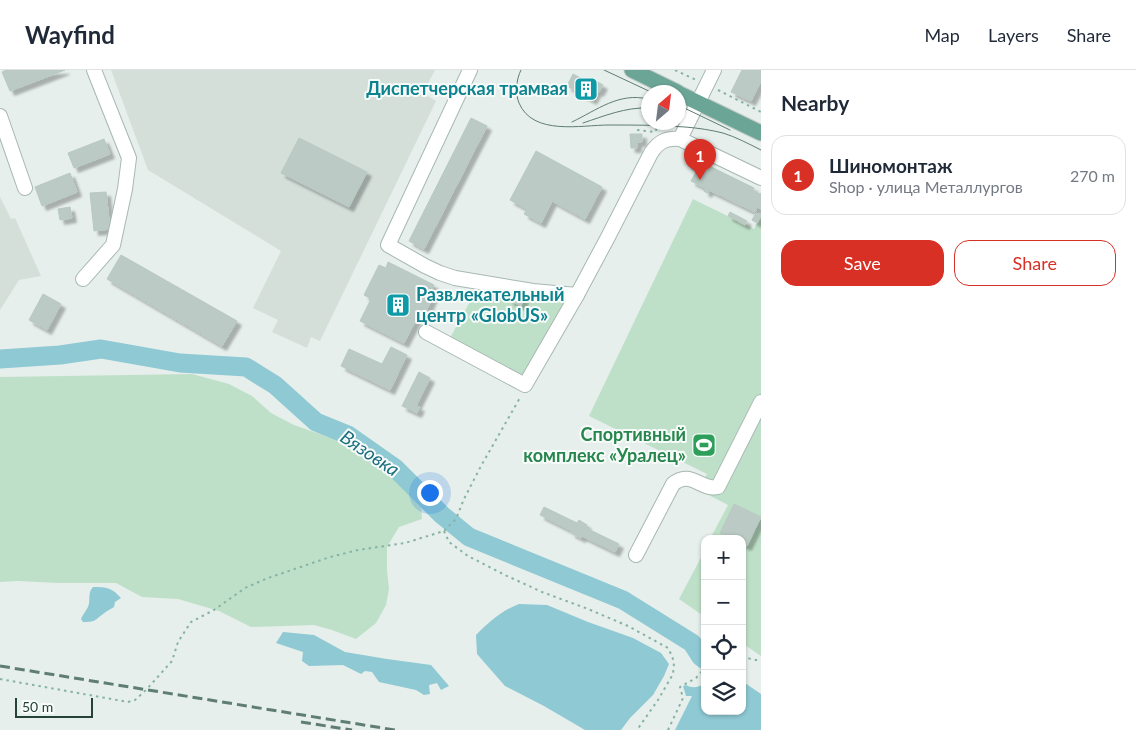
<!DOCTYPE html>
<meta charset="utf-8">
<style>
body{margin:0;font-family:Lato,sans-serif;background:#f2f2f3;color:#1f2937}
.controls{position:absolute;right:15px;bottom:15px;display:grid;overflow:hidden;border-radius:10px;box-shadow:0 1px 4px #0004}
.controls button{width:45px;height:45px;display:grid;place-items:center;padding:0;border:0;border-bottom:1px solid #e0e1e3;background:#fff;color:#1f2937;font:25px sans-serif}
.compass{position:absolute;left:641px;top:15px;width:45px;height:45px;border-radius:50%;background:#fff;box-shadow:0 1px 4px #0004;rotate:28deg}
.scale{position:absolute;left:15px;bottom:12px;width:78px;box-sizing:border-box;padding-left:5px;border:2px solid #24423a;border-top:0;font-size:14px;line-height:18px;white-space:nowrap;color:#24423a;-webkit-text-stroke:4px #f7fbf9;paint-order:stroke}
.you{position:absolute;left:429px;top:422px;width:18px;height:18px;margin:-12px;border:4px solid #fff;border-radius:50%;background:#1a73e8;box-shadow:0 0 0 8px #1a73e833}
.badge{display:grid;place-items:center;width:32px;height:32px;border-radius:50%;background:#d93025;color:#fff;font-size:16px;font-weight:700}
.pin{position:absolute;translate:-50% -41px;filter:drop-shadow(0 1px 2px #0008)}
.pin::after{content:'';position:absolute;top:26px;width:18px;height:15px;background:inherit;clip-path:polygon(0 0,100% 0,50% 100%)}
.list{margin:0;padding:0;list-style:none}
h2{display:flex;justify-content:space-between;align-items:center;height:65px;margin:0;padding:0 20px;font-size:21px}
h2 small{font-size:16px;font-weight:400;color:#747a83}
.list li{display:grid;grid-template-columns:32px 1fr auto;gap:15px;align-items:center;box-sizing:border-box;height:80px;margin:0 10px 10px;padding:0 10px;border:1px solid #e0e1e3;border-radius:15px}
.list b{display:block;font-size:19px;white-space:nowrap}
.list p{margin:0;font-size:16px;white-space:nowrap;color:#747a83}
.list em{font-size:16px;font-style:normal;color:#747a83}
.actions{display:flex;gap:10px;padding:15px 20px}
.actions a{flex:1;padding:11px 0;border:1px solid #d93025;border-radius:15px;text-align:center;font-size:18px;color:#d93025}
.actions .main{background:#d93025;color:#fff}
.icon{flex:none;width:28px;height:28px;fill:none;stroke:currentColor;stroke-width:2;stroke-linecap:round;stroke-linejoin:round}
.map{position:relative;flex:none;width:761px;height:660px;overflow:hidden}
header{display:flex;align-items:center;gap:30px;box-sizing:border-box;height:70px;padding:0 25px;background:#fff;border-bottom:1px solid #e0e1e3}
header strong{font-size:24px}
nav{display:flex;gap:28px;margin-inline-start:auto;font-size:18px}
main{display:flex}
aside{flex:1;background:#fff}
.map>svg:first-child{display:block}
.built{fill:#d4dfda}
.green{fill:#bfe0c8}
.water{fill:#8ec9d4}
.lines{fill:none;stroke-linecap:round;stroke-linejoin:round}
.river{stroke:#8ec9d4;stroke-width:19}
.building{fill:#bbcac4;stroke:#b8c9c2;filter:url(#shadow)}
.minor-casing{stroke:#a8b8b2;stroke-width:16}
.major-casing{stroke:#c2cac8;stroke-width:17}
.path{stroke:#86b3a5;stroke-width:2;stroke-dasharray:2.5 4;stroke-linecap:butt}
.minor{stroke:#fff;stroke-width:14}
.major{stroke:#6aa596;stroke-width:15}
.tram{stroke:#5f7d75;stroke-width:1}
.rail{stroke:#5f7d75;stroke-width:3;stroke-dasharray:10 5;stroke-linecap:butt}
.labels{text-anchor:middle;stroke-width:4;stroke-linejoin:round;paint-order:stroke}
.culture-label{font-size:18px;font-weight:bold;fill:#0d838f;stroke:#f7fbf9;text-anchor:end}
.leisure-label{font-size:18px;font-weight:bold;fill:#27864d;stroke:#f7fbf9;text-anchor:end}
.water-label{font-size:19px;font-style:italic;fill:#1c6f80;stroke:#f7fbf9}
</style>
<header>
<strong>Wayfind</strong>
<nav><a>Map</a><a>Layers</a><a>Share</a></nav>
</header>
<main>
<div class="map">
<svg width="761" height="660" viewBox="0 0 761 660">
<defs>
<filter id="shadow"><feDropShadow dx="4.5" dy="4.5" stdDeviation="1" flood-color="#0004"/></filter>
</defs>
<rect width="100%" height="100%" fill="#e6efeb"/>
<g class="built">
<polygon points="111,0 435,0 423,23 436,31 320,271 311,267 307,278 272,262 278,250 253,238 281,181 148,100"/>
<polygon points="0,127 11,149 15,148 41,206 19,210 0,240"/>
</g>
<g class="green">
<polygon points="693,129 754,159 761,145 761,586 742,573 742,469 710,469 728,435 699,420 707,404 589,346"/>
<polygon points="478,217 512,223 509,230 520,235 524,228 568,233 525,308 450,268"/>
<polygon points="192,304 229,314 252,326 271,343 294,355 365,380 387,402 411,422 421,433 422,449 399,457 387,477 387,500 389,519 386,535 376,553 356,569 332,560 314,555 251,557 219,541 178,529 142,527 116,513 58,513 18,511 0,512 0,307"/>
<polygon points="705,480 705,547 679,529"/>
</g>
<g class="water">
<path d="M93 517C107 517 112 518 121 528L115 532 114 537C111 539 106 541 103 544 94 551 95 552 83 552L81 549C83 544 86 541 88 537 91 530 87 524 93 517Z"/>
<path d="M519 534 547 535 588 552 633 568 661 583 669 594 664 606 653 625 630 648 621 660H585L544 636 505 616 477 584 476 565C490 551 501 541 519 534Z"/>
<polygon points="283,562 314,565 345,582 387,589 431,595 449,616 441,620 437,613 429,615 430,624 424,625 416,620 379,612 372,602 365,601 361,604 343,595 309,596 302,591 303,582 276,573"/>
<path d="M742 611 761 624V660H675L692 626H686L683 616 686 615C693 619 698 617 705 614V641H742Z"/>
</g>
<g class="lines">
<polyline class="river" points="0,289 60,285 101,279 180,293 246,297 275,315 316,352 348,365 395,398 442,445 469,467 623,530 692,573 701,587 705,590"/>
</g>
<g class="building">
<polygon points="6,0 65,0 10,21 2,2"/>
<polygon points="742,0 761,0 761,11 751,31 731,22"/>
<polygon points="573,4 590,13 592,9 603,15 599,22 597,21 592,30 567,16"/>
<polygon points="471,48 487,56 424,179 409,171"/>
<polygon points="630,64 642,64 642,72 637,72 637,78 631,78"/>
<polygon points="299,68 367,102 349,137 281,103"/>
<polygon points="104,69 110,84 74,98 68,83"/>
<polygon points="536,81 602,117 585,149 552,131 541,153 524,144 527,139 510,130"/>
<polygon points="695,91 700,94 701,92 754,118 752,120 760,124 761,123 761,139 757,137 755,142 709,120 707,123 704,121 705,118 691,111 696,102 691,99"/>
<polygon points="70,103 77,122 42,136 35,117"/>
<polygon points="106,122 110,159 94,161 90,123"/>
<polygon points="70,137 72,148 60,150 58,139"/>
<polygon points="730,142 747,151 745,155 728,146"/>
<polygon points="756,143 761,145 757,153 752,150"/>
<polygon points="121,185 237,251 222,276 107,209"/>
<polygon points="388,192 434,215 431,220 435,222 425,244 420,242 404,273 360,251 371,229 364,225 379,195 386,198"/>
<polygon points="512,223 524,228 521,236 509,230"/>
<polygon points="43,224 61,234 47,260 29,250"/>
<polygon points="391,277 407,285 390,320 341,296 349,279 382,294"/>
<polygon points="419,302 430,308 416,336 420,337 417,343 402,336"/>
<polygon points="734,434 761,447 747,476 742,474 742,469 732,469 720,463"/>
<polygon points="544,437 577,453 579,450 587,455 586,458 619,474 615,482 582,466 581,468 571,463 572,461 540,445"/>
</g>
<g class="lines">
<g class="minor-casing">
<g id="minor">
<polyline points="470,0 388,175 425,196 440,203 455,208 533,221 577,225"/>
<polyline points="714,0 680,69 761,108"/>
<polyline points="0,46 25,118"/>
<polyline points="83,209 113,175 125,119 129,88 94,0"/>
<path d="M426 262 525 315 577 225 608 167 651 83C659 71 666 68 680 69"/>
<path d="M636 485 673 414C691 399 701 421 718 417L761 332"/>
</g>
</g>
<g class="major-casing">
<g id="major">
<polyline points="632,0 677,22"/>
<polyline points="678,23 761,63"/>
</g>
</g>
<g class="path">
<polyline points="675,0 696,10"/>
<polyline points="718,20 761,42"/>
<polyline points="637,60 655,62 660,52"/>
<polyline points="444,461 449,472 468,486 505,505 542,522 588,539 628,556 668,578 672,586 674,593 673,604 658,630 637,660"/>
<polyline points="742,587 761,591"/>
<polyline points="0,609 128,632 135,630 146,620 172,591 178,572 191,552 214,540 245,518 268,508 330,487 358,480 405,473 444,461 456,449 464,429 481,396 521,326"/>
<polyline points="668,660 683,628 680,617 696,608 705,598"/>
</g>
<use href="#minor" class="minor"/>
<use href="#major" class="major"/>
<g class="tram">
<path d="M521 0C516 10 515 23 519 33 533 66 581 55 609 55 634 55 660 55 685 57 698 58 711 60 723 63 736 67 749 74 761 80"/>
<polyline points="604,0 651,22"/>
<polyline points="678,35 730,60"/>
<path d="M572 52C597 40 619 22 648 29"/>
<path d="M583 53C604 46 626 37 648 38"/>
</g>
<g class="rail">
<polyline points="0,596 395,660"/>
<polyline points="301,652 352,660"/>
</g>
</g>
<defs>
<g id="building-square" transform="scale(1.25)"><rect x="-9" y="-9" width="18" height="18" rx="4" fill="#0f9aa8" stroke="#f7fbf9"/><path d="M-4-6H4V6H1V3H-1V6H-4ZM-2.5-4.3h1.7v1.8h-1.7ZM.8-4.3h1.7v1.8H.8ZM-2.5-1h1.7V.8h-1.7ZM.8-1h1.7V.8H.8Z" fill="#fff"/></g>
<g id="stadium-square" transform="scale(1.25)"><rect x="-9" y="-9" width="18" height="18" rx="4" fill="#2e9e5b" stroke="#f7fbf9"/><path d="M0-5a6.5 5 0 1 0 0 10a6.5 5 0 1 0 0-10ZM-3.5-1.8h7v3.6h-7Z" fill="#fff"/></g>
</defs>
<g fill-rule="evenodd">
<use href="#building-square" x="586" y="19"/>
<use href="#building-square" x="398" y="235"/>
<use href="#stadium-square" x="704" y="375"/>
</g>
<g class="labels">
<g class="culture-label">
<text x="568" y="25">Диспетчерская трамвая</text>
<text x="416" y="231" text-anchor="start">Развлекательный<tspan x="416" dy="21">центр «GlobUS»</tspan></text>
</g>
<g class="leisure-label">
<text x="686" y="371">Спортивный<tspan x="686" dy="21">комплекс «Уралец»</tspan></text>
</g>
<g class="water-label">
<text transform="translate(370 383) rotate(34)" y="7">Вязовка</text>
</g>
</g>
</svg>
<div class="controls">
<button>+</button>
<button>−</button>
<button><svg class="icon" aria-label="locate" viewBox="0 0 24 24"><circle cx="12" cy="12" r="6"/><path d="M12 2v4M12 18v4M2 12h4M18 12h4"/></svg></button>
<button><svg class="icon" aria-label="layers" viewBox="0 0 24 24"><path d="M12 4l9 5-9 5-9-5zM3 14l9 5 9-5"/></svg></button>
</div>
<svg class="compass" viewBox="-18 -18 36 36"><path d="M0-13l5 13h-10z" fill="#e53935"/><path d="M0 13l5-13h-10z" fill="#747a83"/></svg>
<div class="scale">50 m</div>
<div class="you"></div>
<div class="pin badge" style="left:700px;top:110px">1</div>
</div>
<aside>
<h2>Nearby<small></small></h2>
<ul class="list">
<li><span class="badge">1</span><div><b>Шиномонтаж</b><p>Shop · улица Металлургов</p></div><em>270 m</em></li>
</ul>
<div class="actions"><a class="main">Save</a><a>Share</a></div>
</aside>
</main>
